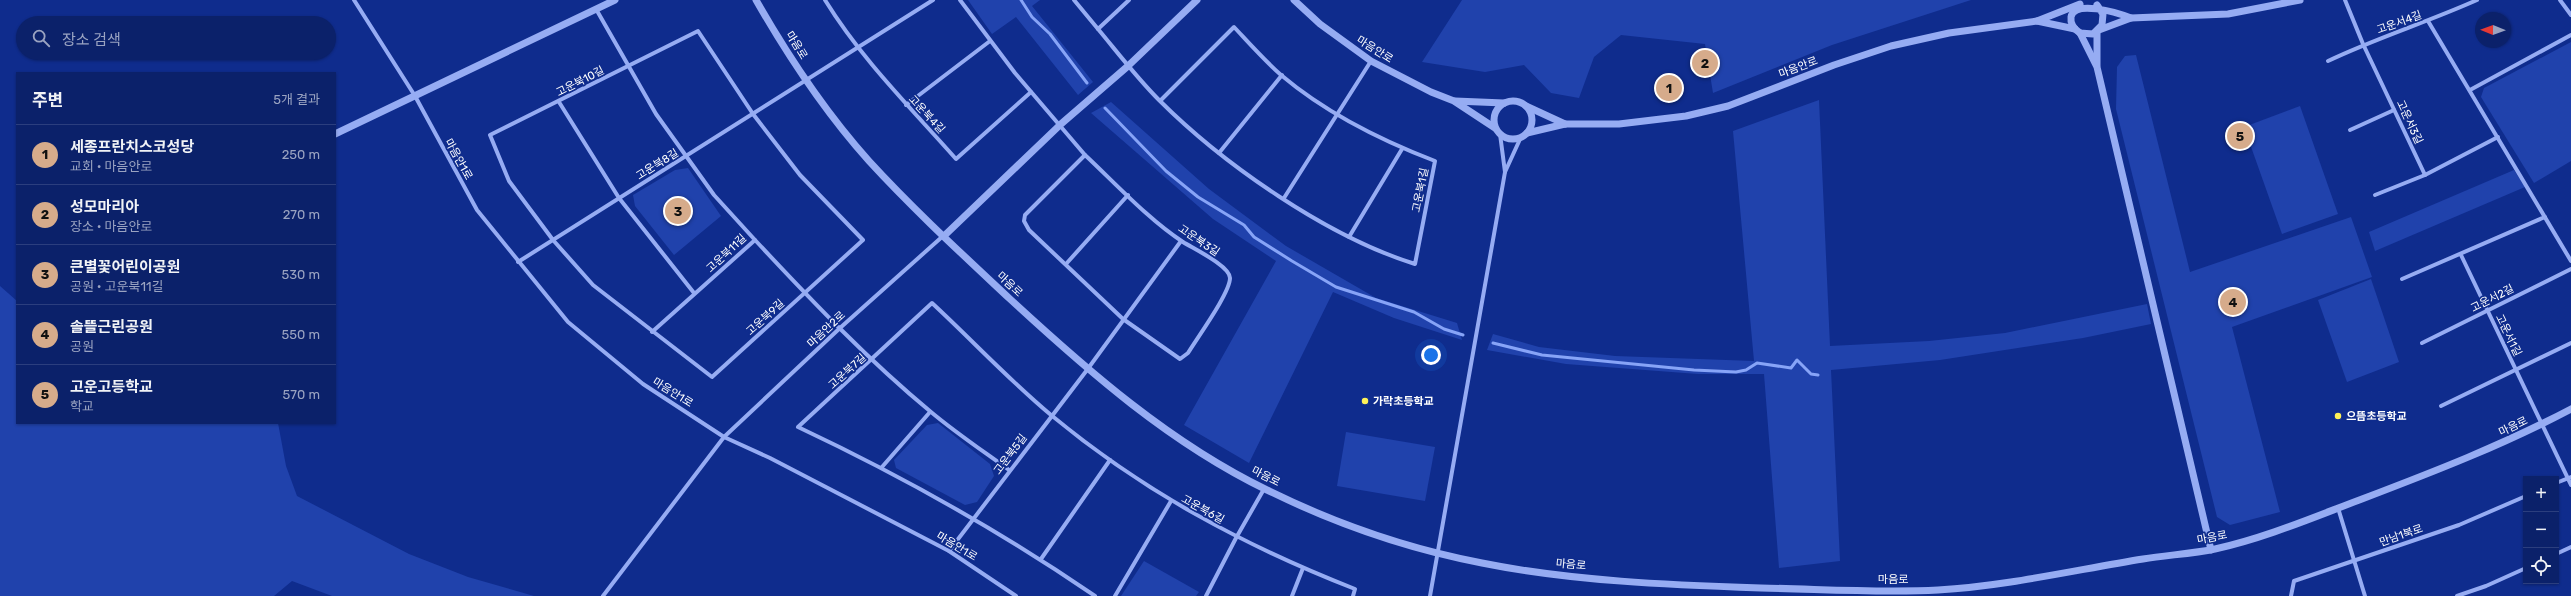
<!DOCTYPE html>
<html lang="ko">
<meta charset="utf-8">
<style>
body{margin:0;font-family:Rubik,"Noto Sans KR",sans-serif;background:#192e72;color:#f1f3f6}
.controls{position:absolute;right:12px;bottom:12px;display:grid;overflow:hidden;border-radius:0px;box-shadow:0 1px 3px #0004}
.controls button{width:36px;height:36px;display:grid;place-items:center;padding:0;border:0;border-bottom:1px solid #2b3e7e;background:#0b216a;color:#f1f3f6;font:20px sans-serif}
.compass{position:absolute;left:2475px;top:12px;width:36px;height:36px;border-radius:50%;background:#0b216a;box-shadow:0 1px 3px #0004;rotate:271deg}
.you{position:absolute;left:1431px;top:355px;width:14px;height:14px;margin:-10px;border:3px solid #fff;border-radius:50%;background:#1a73e8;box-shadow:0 0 0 6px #1a73e833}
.badge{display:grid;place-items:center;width:26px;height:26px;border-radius:50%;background:#d6ab8b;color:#111;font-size:13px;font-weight:700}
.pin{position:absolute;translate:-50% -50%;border:2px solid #fff;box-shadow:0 1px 4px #0006}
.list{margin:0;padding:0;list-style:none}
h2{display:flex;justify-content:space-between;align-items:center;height:52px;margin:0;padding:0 16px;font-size:17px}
h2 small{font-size:13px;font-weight:400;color:#9aa3c1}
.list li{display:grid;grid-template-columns:26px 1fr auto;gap:12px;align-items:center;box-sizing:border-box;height:60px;padding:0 16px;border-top:1px solid #2b3e7e}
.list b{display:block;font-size:15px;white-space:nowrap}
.list p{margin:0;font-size:13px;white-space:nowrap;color:#9aa3c1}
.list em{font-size:13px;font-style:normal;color:#9aa3c1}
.icon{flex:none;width:22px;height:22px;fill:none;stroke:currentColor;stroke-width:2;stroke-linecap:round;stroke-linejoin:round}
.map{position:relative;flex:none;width:2571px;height:596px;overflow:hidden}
.search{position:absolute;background:#0b216a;box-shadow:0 1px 3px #0004;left:16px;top:16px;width:320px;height:44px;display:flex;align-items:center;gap:10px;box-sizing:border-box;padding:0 14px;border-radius:22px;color:#9aa3c1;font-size:15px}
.panel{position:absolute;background:#0b216a;box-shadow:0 1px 3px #0004;left:16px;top:72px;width:320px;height:352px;border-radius:0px}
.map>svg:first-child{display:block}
.green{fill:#2042ac}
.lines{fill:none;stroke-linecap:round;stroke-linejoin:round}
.stream{stroke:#87a4f7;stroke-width:3}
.minor{stroke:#96acf3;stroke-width:4}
.tertiary{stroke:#96acf3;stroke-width:7}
.poi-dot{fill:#fff258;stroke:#0f2c8d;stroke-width:1.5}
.labels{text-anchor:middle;stroke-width:3.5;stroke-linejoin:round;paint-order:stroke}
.street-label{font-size:11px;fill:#fff;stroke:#0f2c8d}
.poi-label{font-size:11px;font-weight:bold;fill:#fff;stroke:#0f2c8d;text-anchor:start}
</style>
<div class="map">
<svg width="2571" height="596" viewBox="0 0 2571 596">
<rect width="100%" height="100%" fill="#0f2c8d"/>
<g class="green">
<polygon points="968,0 1040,0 1032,6 1093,82 1078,95 1016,17 992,34"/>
<polygon points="1462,0 1971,0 1832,45 1713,93 1705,44 1621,35 1594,57 1579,98 1551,93 1524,65 1485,72 1422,62"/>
<polygon points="2571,42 2571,161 2534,183 2481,97 2484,88"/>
<polygon points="2136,55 2190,272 2351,217 2372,277 2232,327 2280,512 2230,525 2217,517 2116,109 2117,67 2125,56"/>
<polygon points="1819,100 1830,346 1929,341 2005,333 2147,304 2151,324 2083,338 1940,360 1831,370 1840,561 1779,568 1764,374 1698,374 1566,364 1487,350 1493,334 1539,347 1615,356 1754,361 1733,131"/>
<polygon points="1111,102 1209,189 1286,246 1376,298 1457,323 1462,340 1394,318 1333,292 1249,463 1184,425 1276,261 1213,219 1091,113"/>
<polygon points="2300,106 2338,214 2282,234 2244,127"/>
<polygon points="688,168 721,216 674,255 635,206 633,195 675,170"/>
<polygon points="2514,170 2525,187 2375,251 2369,232"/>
<polygon points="2371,279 2399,362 2347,382 2318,300"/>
<polygon points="0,286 17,301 17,423 278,423 286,466 297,496 409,554 468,577 534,596 332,596 292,581 274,596 0,596"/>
<polygon points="938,423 990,464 994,476 977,502 965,505 896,468 894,460 927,425"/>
<polygon points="1346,432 1435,447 1425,501 1337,486"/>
<polygon points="1144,561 1199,592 1196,596 1121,596"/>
</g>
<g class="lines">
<g class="stream">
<polyline points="1021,0 1032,17 1050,34 1087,83"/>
<polyline points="1105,108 1166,171 1198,197 1244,225 1254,237 1292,261 1336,287 1414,312 1444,329 1463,335"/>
<polyline points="1493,343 1542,355 1694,370 1736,372 1746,370 1757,363 1791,368 1797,360 1811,374 1818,375"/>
</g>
<g class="minor">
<polyline points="354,0 415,96 477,210 568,322 643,384 724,437 770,458 949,551 1016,596"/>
<path d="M825 0C862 60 910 107 956 159L1031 92"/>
<polyline points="960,0 1015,73 1085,155"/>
<polyline points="1074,0 1098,29 1129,0"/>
<polyline points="2345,0 2363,44 2425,175"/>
<polyline points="2560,0 2571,15"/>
<polyline points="596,9 656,114 714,195 755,240 652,332"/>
<polyline points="2428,21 2571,261"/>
<path d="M1098 29C1118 53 1137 78 1159 100 1224 165 1328 237 1415 264L1435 161C1380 140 1326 113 1281 75 1264 60 1249 43 1234 27L1160 101"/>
<polygon points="698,31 753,114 800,175 863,240 712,377 593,285 553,240 509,181 490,135"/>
<path d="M2328 61C2376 38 2428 22 2477 0"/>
<polyline points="2470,90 2571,35"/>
<polyline points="559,102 619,198 694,293"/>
<polyline points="906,105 990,41"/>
<polyline points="2350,130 2394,110"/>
<polyline points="1500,134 1505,172"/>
<polyline points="1219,153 1282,75"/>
<path d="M1085 155C1115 183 1149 220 1183 242 1194 249 1230 266 1230 278 1230 293 1197 338 1188 353L1180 359 1123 319 1029 230 1024 221 1025 215Z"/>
<polyline points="2375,195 2425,175 2498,137"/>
<polyline points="1284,198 1371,61"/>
<polyline points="1349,237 1402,149"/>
<path d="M755 240C811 300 868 360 931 412 956 433 983 451 1009 470"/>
<polyline points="2461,255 2571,485"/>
<polyline points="518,262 933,0"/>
<polyline points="1066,264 1128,195"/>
<polyline points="2402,279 2545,217"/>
<polyline points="2422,343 2571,269"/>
<polyline points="2441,406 2571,343"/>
<polyline points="882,467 930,412"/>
<polyline points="2556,483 2571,477"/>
<polyline points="2338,508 2365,596"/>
<polyline points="949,551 1087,370 1181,241"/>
<polyline points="2556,554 2571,547"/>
<polyline points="1041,559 1110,460"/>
<polyline points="603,596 724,437 840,328 943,236"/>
<path d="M1095 596C1000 531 902 476 798 427L932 303C972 340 1010 381 1051 415 1144 492 1243 545 1355 589L1353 596"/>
<polyline points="1115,596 1171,501"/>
<polyline points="1206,596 1236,538 1264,489"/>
<polyline points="1292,596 1303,568"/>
<polyline points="1430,596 1505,172 1521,137"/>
<polyline points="2291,596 2294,581 2459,525 2526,496"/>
<polyline points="2457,596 2486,586 2526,568"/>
</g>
<g class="tertiary">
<path d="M756 0C788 56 826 113 869 161 913 209 962 254 1010 299 1088 371 1170 443 1267 490 1334 523 1409 549 1482 563 1571 581 1671 585 1761 588 1820 589 1879 593 1938 590 2006 586 2075 570 2143 559 2166 555 2191 554 2215 549 2265 538 2314 517 2362 499 2433 472 2503 445 2571 409"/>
<polyline points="1294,0 1320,24 1371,61 1431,92 1454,101 1495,128"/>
<path d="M2097 5 2103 14 2102 25 2093 34 2080 33C2074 29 2070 24 2071 17 2074 0 2116 12 2131 18"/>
<polyline points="2037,21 2075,29"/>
<polyline points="2099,30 2131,18 2228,14 2300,0"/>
<polyline points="2080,33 2097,67 2211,550"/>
<polyline points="2097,65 2097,31"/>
<polyline points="1455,101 1504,103"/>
<circle cx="1513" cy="120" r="19"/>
<polyline points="1526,106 1565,124"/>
<polyline points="1527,133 1565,124 1619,124 1686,116 1728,106 1834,65 1891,46 1949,33 2037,21 2080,4"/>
<polyline points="335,134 615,0"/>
<polyline points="944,236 1061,124 1128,66 1197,0"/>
</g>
</g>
<g class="poi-dot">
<circle cx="1365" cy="401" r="4"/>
<circle cx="2338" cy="416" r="4"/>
</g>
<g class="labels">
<g class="street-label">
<text transform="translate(2399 22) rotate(-20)" y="4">고운서4길</text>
<text transform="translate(797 45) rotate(58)" y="4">마음로</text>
<text transform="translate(1375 49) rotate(32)" y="4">마음안로</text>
<text transform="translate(1798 67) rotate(-21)" y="4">마음안로</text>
<text transform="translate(580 81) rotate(-27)" y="4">고운북10길</text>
<text transform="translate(927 114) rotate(47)" y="4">고운북4길</text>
<text transform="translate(2410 122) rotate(65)" y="4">고운서3길</text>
<text transform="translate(459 159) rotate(61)" y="4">마음안1로</text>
<text transform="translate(657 164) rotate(-32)" y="4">고운북8길</text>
<text transform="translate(1420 190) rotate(-79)" y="4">고운북1길</text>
<text transform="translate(1199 240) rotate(34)" y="4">고운북3길</text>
<text transform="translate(726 253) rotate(-43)" y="4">고운북11길</text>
<text transform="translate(1010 284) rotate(43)" y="4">마음로</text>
<text transform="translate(2492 298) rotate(-27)" y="4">고운서2길</text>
<text transform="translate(765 317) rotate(-42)" y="4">고운북9길</text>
<text transform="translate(826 329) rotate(-43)" y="4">마음안2로</text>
<text transform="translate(2509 335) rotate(64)" y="4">고운서1길</text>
<text transform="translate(847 371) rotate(-42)" y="4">고운북7길</text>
<text transform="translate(673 392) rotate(32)" y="4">마음안1로</text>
<text transform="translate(2513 426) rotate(-26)" y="4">마음로</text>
<text transform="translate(1010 454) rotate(-53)" y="4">고운북5길</text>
<text transform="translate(1266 476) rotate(27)" y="4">마음로</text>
<text transform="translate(1203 509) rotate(29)" y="4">고운북6길</text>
<text transform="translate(2401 535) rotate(-19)" y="4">만남1북로</text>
<text transform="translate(2212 537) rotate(-11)" y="4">마음로</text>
<text transform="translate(957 546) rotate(31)" y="4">마음안1로</text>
<text transform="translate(1571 564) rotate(5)" y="4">마음로</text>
<text x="1893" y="583">마음로</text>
</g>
<g class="poi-label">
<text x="1373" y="405">가락초등학교</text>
<text x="2346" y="420">으뜸초등학교</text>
</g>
</g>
</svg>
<div class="controls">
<button>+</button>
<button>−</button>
<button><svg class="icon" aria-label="locate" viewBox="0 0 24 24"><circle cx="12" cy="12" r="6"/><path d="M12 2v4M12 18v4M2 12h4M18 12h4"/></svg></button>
</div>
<svg class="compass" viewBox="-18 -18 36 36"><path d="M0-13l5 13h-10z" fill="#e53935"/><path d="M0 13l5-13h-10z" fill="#9aa3c1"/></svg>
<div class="you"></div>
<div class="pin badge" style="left:1669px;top:88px">1</div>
<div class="pin badge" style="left:1705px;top:63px">2</div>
<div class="pin badge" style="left:678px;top:211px">3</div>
<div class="pin badge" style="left:2233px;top:302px">4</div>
<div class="pin badge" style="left:2240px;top:136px">5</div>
<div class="search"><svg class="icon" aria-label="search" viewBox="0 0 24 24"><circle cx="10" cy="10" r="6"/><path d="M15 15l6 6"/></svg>장소 검색</div>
<section class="panel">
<h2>주변<small>5개 결과</small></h2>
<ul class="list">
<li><span class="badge">1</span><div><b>세종프란치스코성당</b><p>교회 · 마음안로</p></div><em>250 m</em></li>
<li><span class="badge">2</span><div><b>성모마리아</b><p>장소 · 마음안로</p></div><em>270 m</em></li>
<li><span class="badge">3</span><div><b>큰별꽃어린이공원</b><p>공원 · 고운북11길</p></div><em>530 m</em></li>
<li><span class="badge">4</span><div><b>솔뜰근린공원</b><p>공원</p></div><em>550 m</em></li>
<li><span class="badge">5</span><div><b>고운고등학교</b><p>학교</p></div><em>570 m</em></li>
</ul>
</section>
</div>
